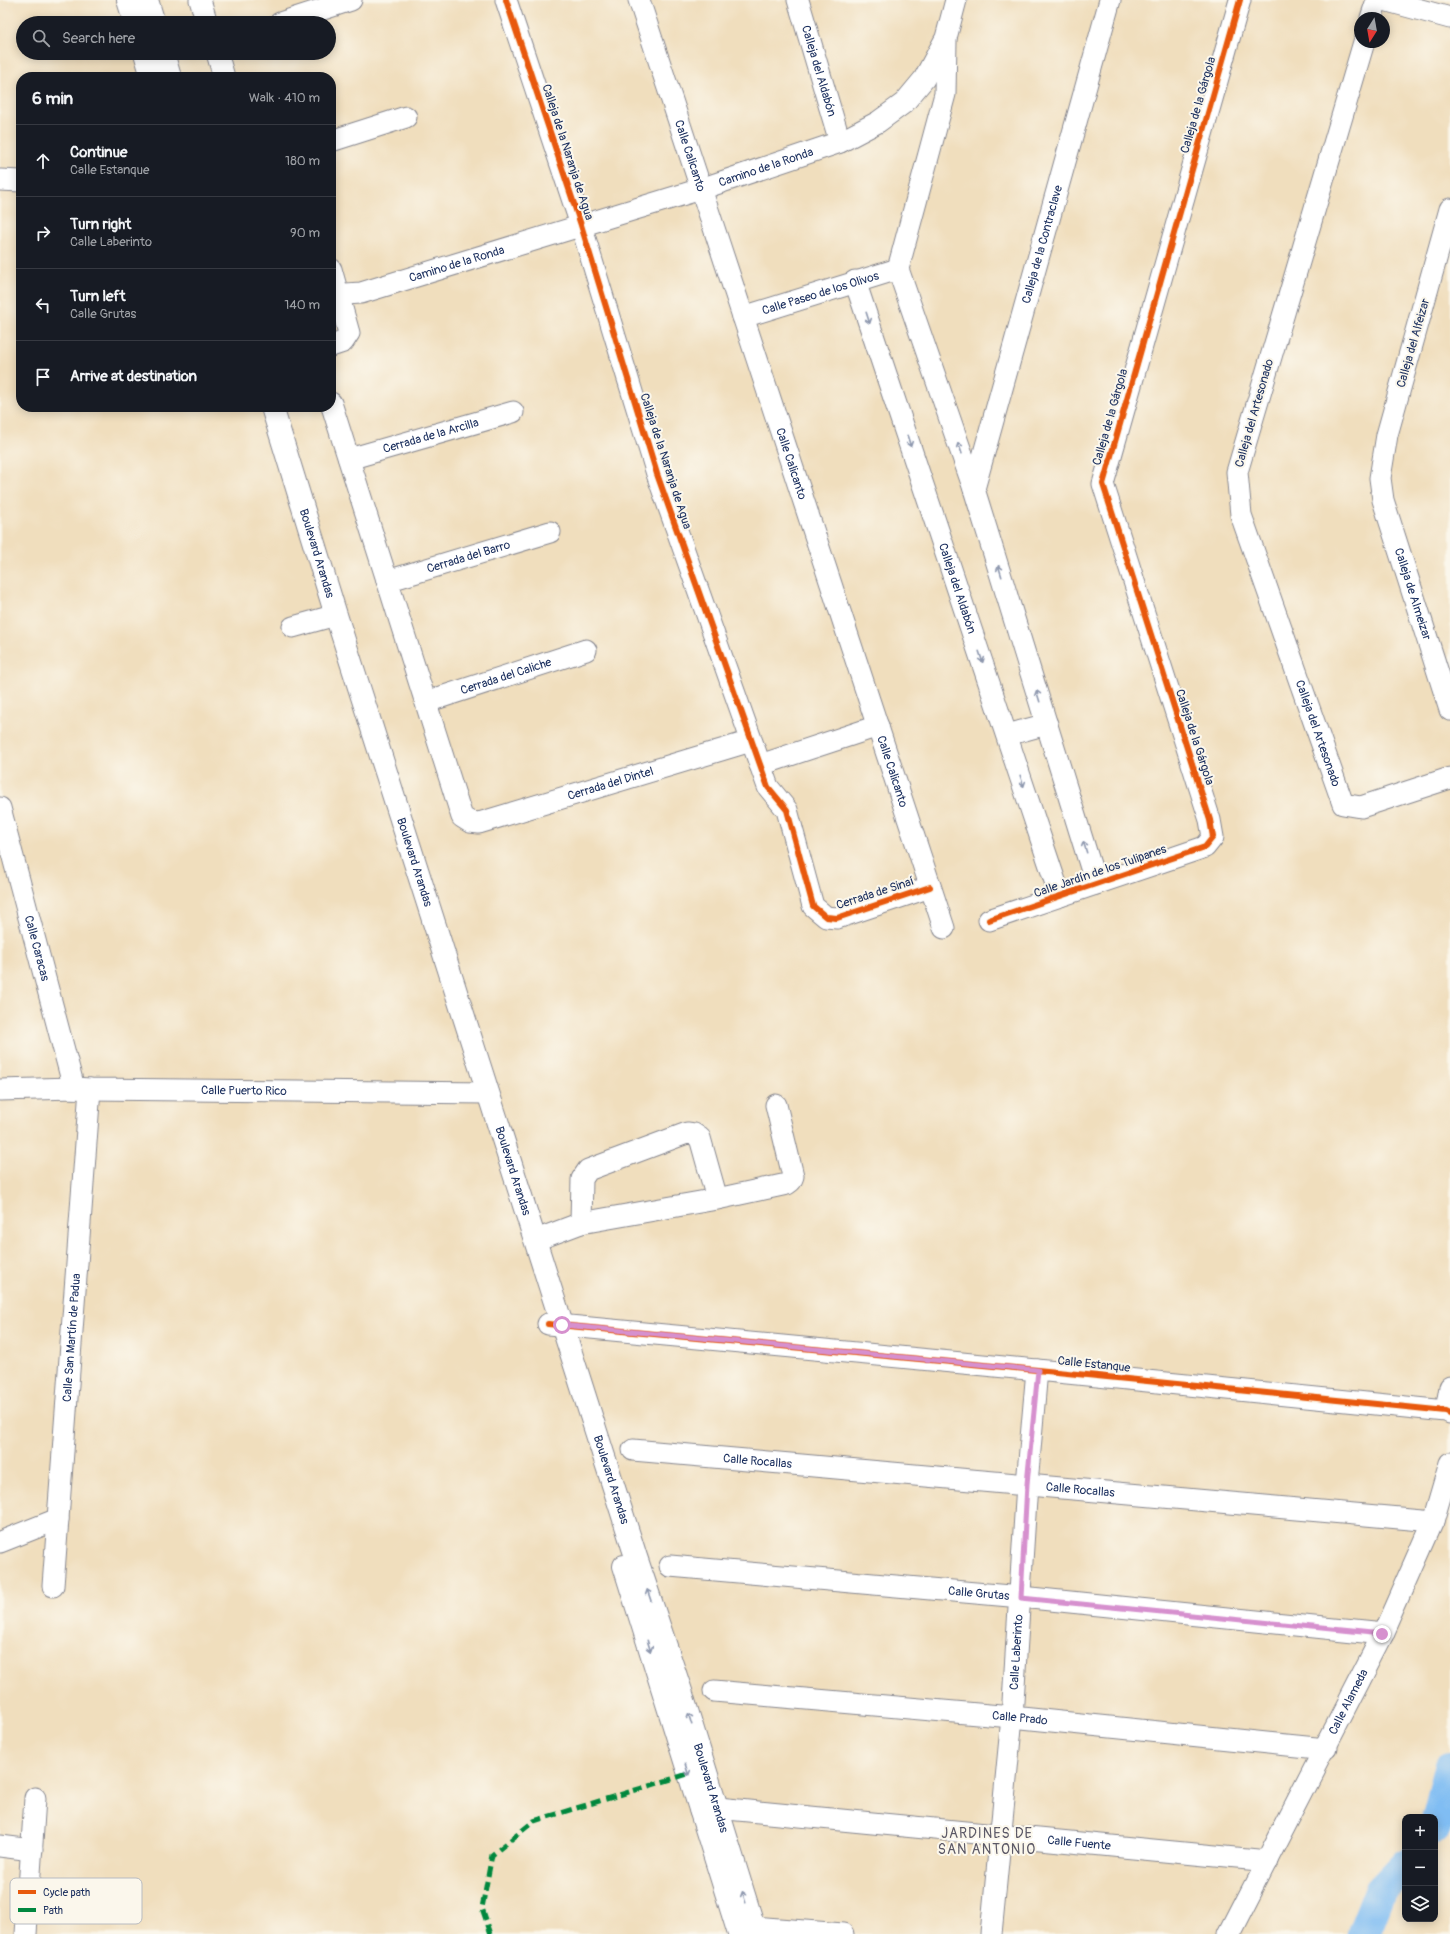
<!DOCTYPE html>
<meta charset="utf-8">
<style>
body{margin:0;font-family:Pangolin,sans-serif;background:#242831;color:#f1f3f6}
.controls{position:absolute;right:12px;bottom:12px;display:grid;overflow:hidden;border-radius:8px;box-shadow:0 2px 10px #0003}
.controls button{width:36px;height:36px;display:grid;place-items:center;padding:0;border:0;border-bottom:1px solid #363941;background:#171b24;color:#f1f3f6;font:20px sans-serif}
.compass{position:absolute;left:1354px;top:12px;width:36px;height:36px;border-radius:50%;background:#171b24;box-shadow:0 2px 10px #0003;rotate:191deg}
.stop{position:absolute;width:12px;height:12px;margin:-9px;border:3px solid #d690ce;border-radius:50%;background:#fff}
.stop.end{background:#d690ce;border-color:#fff;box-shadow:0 1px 4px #0008}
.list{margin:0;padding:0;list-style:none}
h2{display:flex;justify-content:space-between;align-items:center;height:52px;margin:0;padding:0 16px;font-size:17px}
h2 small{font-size:13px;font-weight:400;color:#9ea1a6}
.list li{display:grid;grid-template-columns:26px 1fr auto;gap:12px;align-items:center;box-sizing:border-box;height:72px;padding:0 16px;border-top:1px solid #363941}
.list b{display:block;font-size:15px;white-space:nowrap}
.list p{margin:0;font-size:13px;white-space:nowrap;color:#9ea1a6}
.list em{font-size:13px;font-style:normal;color:#9ea1a6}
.icon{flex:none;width:22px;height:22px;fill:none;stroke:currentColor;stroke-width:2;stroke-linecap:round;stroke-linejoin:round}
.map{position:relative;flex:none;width:1450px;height:1934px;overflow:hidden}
.search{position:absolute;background:#171b24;box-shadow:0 2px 10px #0003;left:16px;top:16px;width:320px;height:44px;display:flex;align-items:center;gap:10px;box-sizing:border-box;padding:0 14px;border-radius:22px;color:#9ea1a6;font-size:15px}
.panel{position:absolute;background:#171b24;box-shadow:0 2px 10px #0003;left:16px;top:72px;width:320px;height:340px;border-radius:16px}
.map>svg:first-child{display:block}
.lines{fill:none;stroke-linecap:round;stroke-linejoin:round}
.river{stroke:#80bdf3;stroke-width:32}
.minor-casing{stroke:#86868e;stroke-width:23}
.major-casing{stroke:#86868e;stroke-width:24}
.minor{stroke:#fff;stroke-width:21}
.major{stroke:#fff;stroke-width:22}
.quiet{stroke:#00873e;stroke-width:5;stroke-dasharray:10 5;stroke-linecap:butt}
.cycleway-casing{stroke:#fbf7ec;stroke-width:8}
.cycleway{stroke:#e8590c;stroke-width:6}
.oneway{stroke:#8d97ae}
.route{stroke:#d690ce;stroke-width:5}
.labels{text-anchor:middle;stroke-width:4;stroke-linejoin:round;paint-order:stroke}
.street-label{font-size:12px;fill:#1b2f5e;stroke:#fbf7ec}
.quarter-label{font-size:14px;letter-spacing:1px;fill:#5b5866;stroke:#fbf7ec}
.key{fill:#fbf7ec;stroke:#b8bbc1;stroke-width:1}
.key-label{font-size:11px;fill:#1b2f5e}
</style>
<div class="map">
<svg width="1450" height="1934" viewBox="0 0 1450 1934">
<rect width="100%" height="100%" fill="#fbf7ec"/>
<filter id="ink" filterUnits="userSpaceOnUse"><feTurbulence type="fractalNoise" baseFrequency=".025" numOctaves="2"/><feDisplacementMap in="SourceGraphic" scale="8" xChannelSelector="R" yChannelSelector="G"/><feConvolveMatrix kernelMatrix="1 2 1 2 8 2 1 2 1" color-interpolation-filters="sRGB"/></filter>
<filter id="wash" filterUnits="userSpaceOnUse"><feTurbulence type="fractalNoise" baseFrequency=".012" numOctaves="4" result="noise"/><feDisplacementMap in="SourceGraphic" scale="16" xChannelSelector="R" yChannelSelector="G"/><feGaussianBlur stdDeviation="0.9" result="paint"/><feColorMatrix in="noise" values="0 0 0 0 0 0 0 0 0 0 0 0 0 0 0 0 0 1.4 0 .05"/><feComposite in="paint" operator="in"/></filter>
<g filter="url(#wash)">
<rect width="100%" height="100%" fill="#f0debd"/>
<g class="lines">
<g class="river">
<polyline points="1435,1828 1450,1768"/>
<polyline points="1363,1934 1380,1891 1405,1865"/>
</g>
</g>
</g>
<g filter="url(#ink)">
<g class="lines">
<g class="minor-casing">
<g id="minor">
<polyline points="200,0 207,23"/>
<polyline points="506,0 581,225 657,474 768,787 787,810 813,906 826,917 837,918 930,887"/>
<path id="s1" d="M639 0 944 928"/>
<path id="s2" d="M798 0 840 142"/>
<polyline points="1384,0 1450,18"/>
<polyline points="1371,18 1377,0"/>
<polyline points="280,23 351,0"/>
<path id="s3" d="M1364 42 1237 472 1241 515 1343 804 1361 807 1450 778"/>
<polyline points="217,53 224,77"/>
<polyline points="331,141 406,117"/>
<polyline points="0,180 21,181"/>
<path id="s4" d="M1450 209 1387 435 1380 478 1383 500 1450 710"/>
<polyline points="331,269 349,333 343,342 331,346"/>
<polyline points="898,269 974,489 1096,884"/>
<polyline points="898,269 945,94 946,40"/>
<path id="s5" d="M855 281 1060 896"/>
<path id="s6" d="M331 295 361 293 701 189 840 142 878 122 904 103 924 79 946 38 956 0"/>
<path id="s7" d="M743 317 898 269"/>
<path id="s8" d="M331 403 462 817 470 822 479 823 751 741"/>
<path id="s9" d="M349 459 513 412"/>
<path id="s10" d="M974 489 1110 0"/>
<path id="s11" d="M387 581 550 532"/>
<polyline points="293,627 336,615"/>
<path id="s12" d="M426 702 586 650"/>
<polyline points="1007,735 1047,724"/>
<polyline points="760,765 878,726"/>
<path id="s13" d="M0 808 74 1088"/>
<polyline points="989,920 1205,847 1213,837 1210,820 1103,484 1240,0"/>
<path id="s14" d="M0 1090 74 1088 90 1089 488 1093"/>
<polyline points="581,1223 582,1179 588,1170 687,1133 694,1134 700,1138 717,1199"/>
<polyline points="536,1240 581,1223 717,1199 787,1184 791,1181 793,1176 776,1105"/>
<polyline points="548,1324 1037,1370 1446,1411 1450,1413"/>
<polyline points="1446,1411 1450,1387"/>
<path id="s15" d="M633 1450 1433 1521"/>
<polyline points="0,1542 58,1519"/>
<path id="s16" d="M670 1566 1021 1597 1383 1634"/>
<path id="s17" d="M53 1586 90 1089"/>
<path id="s18" d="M714 1691 1012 1717 1326 1749"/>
<path id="s19" d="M700 1811 718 1808 738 1810 1267 1861"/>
<polyline points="0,1846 32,1850"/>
<polyline points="754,1927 843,1934"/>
<polyline points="26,1934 35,1798"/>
<path id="s20" d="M991 1934 1012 1717 1027 1484 1037 1370"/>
<path id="s21" d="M1229 1934 1383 1634 1433 1521 1450 1463"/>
</g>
</g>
<g class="major-casing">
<g id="major">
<polyline points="128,0 135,23"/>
<polyline points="147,0 154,23"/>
<polyline points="145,53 152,77"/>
<polyline points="163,53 170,77"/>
<path id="s22" d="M272 407 336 615 636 1557 681 1691 756 1934"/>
<polyline points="624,1566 739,1934"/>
</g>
</g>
<use href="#minor" class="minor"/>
<use href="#major" class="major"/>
<polyline class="quiet" points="491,1934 482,1908 492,1855 534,1821 688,1774"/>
<g class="cycleway-casing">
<g id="cycleway">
<polyline points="506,0 581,225 657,474 768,787 787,810 813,906 826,917 837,918 930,887"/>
<polyline points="989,920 1205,847 1213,837 1210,820 1103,484 1240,0"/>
<polyline points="548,1324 1037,1370 1446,1411 1450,1413"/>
</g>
</g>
<use href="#cycleway" class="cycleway"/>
</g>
<defs><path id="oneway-shaft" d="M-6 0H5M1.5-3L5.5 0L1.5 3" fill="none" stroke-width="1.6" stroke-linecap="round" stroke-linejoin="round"/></defs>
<g class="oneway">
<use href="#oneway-shaft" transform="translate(868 318) rotate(72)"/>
<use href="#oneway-shaft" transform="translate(909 441) rotate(72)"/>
<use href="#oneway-shaft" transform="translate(960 448) rotate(-109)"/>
<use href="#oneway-shaft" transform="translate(1000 571) rotate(-107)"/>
<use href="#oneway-shaft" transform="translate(981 657) rotate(72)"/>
<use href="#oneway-shaft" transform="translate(1038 696) rotate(-107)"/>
<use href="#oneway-shaft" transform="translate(1022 781) rotate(72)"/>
<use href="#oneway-shaft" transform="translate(1085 847) rotate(-107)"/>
<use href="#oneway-shaft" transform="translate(649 1595) rotate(-109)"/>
<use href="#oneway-shaft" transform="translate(649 1646) rotate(73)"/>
<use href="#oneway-shaft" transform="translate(690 1719) rotate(-107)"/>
<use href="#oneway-shaft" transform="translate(687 1770) rotate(73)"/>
<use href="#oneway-shaft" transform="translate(744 1897) rotate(-107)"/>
</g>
</g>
<g class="lines" filter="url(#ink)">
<polyline class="route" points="562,1325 1038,1370 1027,1484 1021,1598 1382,1634"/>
</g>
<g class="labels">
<g class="street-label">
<text dy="4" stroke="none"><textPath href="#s2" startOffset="74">Calleja del Aldabón</textPath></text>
<text transform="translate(1198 105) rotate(-74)" y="4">Calleja de la Gárgola</text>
<text transform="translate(568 152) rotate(72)" y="4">Calleja de la Naranja de Agua</text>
<text dy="4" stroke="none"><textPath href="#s1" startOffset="164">Calle Calicanto</textPath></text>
<text dy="4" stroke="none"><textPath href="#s6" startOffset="454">Camino de la Ronda</textPath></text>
<text dy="4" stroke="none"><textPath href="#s10" startOffset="254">Calleja de la Contraclave</textPath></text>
<text dy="4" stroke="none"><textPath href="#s6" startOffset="130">Camino de la Ronda</textPath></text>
<text dy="4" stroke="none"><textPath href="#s7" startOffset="81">Calle Paseo de los Olivos</textPath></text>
<text transform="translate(1413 343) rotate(-74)" y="4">Calleja del Alfeizar</text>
<text transform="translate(1254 413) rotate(-74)" y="4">Calleja del Artesonado</text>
<text transform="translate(1110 417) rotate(-74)" y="4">Calleja de la Gárgola</text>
<text dy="4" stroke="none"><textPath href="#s9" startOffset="85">Cerrada de la Arcilla</textPath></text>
<text transform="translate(666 461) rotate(72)" y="4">Calleja de la Naranja de Agua</text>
<text dy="4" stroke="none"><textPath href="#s1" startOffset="488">Calle Calicanto</textPath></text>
<text dy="4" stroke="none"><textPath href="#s22" startOffset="153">Boulevard Arandas</textPath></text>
<text dy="4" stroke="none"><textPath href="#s11" startOffset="85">Cerrada del Barro</textPath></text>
<text dy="4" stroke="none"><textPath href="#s5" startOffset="324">Calleja del Aldabón</textPath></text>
<text dy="4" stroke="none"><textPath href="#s4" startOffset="399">Calleja de Almeizar</textPath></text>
<text dy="4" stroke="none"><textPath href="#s12" startOffset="84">Cerrada del Caliche</textPath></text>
<text dy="4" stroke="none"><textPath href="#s3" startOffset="723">Calleja del Artesonado</textPath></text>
<text transform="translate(1195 737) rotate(72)" y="4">Calleja de la Gárgola</text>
<text dy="4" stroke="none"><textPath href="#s1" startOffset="812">Calle Calicanto</textPath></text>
<text dy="4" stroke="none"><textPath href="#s8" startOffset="590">Cerrada del Dintel</textPath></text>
<text dy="4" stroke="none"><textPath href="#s22" startOffset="477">Boulevard Arandas</textPath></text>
<text transform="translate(1100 871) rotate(-19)" y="4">Calle Jardín de los Tulipanes</text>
<text transform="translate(875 893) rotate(-18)" y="4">Cerrada de Sinaí</text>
<text dy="4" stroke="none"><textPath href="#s13" startOffset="145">Calle Caracas</textPath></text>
<text dy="4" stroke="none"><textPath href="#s14" startOffset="244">Calle Puerto Rico</textPath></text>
<text dy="4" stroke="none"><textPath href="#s22" startOffset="801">Boulevard Arandas</textPath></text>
<text dy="4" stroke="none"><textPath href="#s17" startOffset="249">Calle San Martín de Padua</textPath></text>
<text transform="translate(1094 1364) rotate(6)" y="4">Calle Estanque</text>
<text dy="4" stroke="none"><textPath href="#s15" startOffset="125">Calle Rocallas</textPath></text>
<text dy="4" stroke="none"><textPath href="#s22" startOffset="1125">Boulevard Arandas</textPath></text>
<text dy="4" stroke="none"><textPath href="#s15" startOffset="449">Calle Rocallas</textPath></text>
<text dy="4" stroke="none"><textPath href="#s16" startOffset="310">Calle Grutas</textPath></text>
<text dy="4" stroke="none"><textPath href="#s20" startOffset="283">Calle Laberinto</textPath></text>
<text dy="4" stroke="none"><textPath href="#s21" startOffset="261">Calle Alameda</textPath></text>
<text dy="4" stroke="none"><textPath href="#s18" startOffset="307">Calle Prado</textPath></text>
<text dy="4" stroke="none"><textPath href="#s22" startOffset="1449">Boulevard Arandas</textPath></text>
<text dy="4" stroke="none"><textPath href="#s19" startOffset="381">Calle Fuente</textPath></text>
</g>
<g class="quarter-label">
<text x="987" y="1838">JARDINES DE<tspan x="987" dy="16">SAN ANTONIO</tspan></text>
</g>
</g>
<rect x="10" y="1878" width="132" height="46" rx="6" class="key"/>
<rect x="18" y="1890" width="18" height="4" fill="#e8590c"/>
<rect x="18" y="1908" width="18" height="4" fill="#00873e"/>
<g class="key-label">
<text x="43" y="1896">Cycle path</text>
<text x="43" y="1914">Path</text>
</g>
</svg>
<div class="controls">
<button>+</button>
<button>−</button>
<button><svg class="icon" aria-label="layers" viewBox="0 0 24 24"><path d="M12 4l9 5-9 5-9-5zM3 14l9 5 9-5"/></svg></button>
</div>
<svg class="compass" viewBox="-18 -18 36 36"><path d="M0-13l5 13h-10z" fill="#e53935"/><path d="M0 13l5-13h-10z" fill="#9ea1a6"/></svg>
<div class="stop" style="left:562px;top:1325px"></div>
<div class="stop end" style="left:1382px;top:1634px"></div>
<div class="search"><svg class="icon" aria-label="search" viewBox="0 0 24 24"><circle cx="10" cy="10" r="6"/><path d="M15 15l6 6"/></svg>Search here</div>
<section class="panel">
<h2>6 min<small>Walk · 410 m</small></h2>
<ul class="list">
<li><svg class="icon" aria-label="ahead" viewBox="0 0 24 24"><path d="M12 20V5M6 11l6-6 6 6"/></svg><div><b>Continue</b><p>Calle Estanque</p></div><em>180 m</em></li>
<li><svg class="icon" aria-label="right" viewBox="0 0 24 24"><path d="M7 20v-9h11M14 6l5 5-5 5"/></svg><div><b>Turn right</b><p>Calle Laberinto</p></div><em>90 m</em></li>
<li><svg class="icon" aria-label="left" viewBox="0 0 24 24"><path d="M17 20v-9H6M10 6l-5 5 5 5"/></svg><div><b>Turn left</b><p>Calle Grutas</p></div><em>140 m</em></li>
<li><svg class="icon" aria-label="arrive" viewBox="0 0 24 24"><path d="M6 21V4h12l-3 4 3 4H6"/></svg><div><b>Arrive at destination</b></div></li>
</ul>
</section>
</div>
